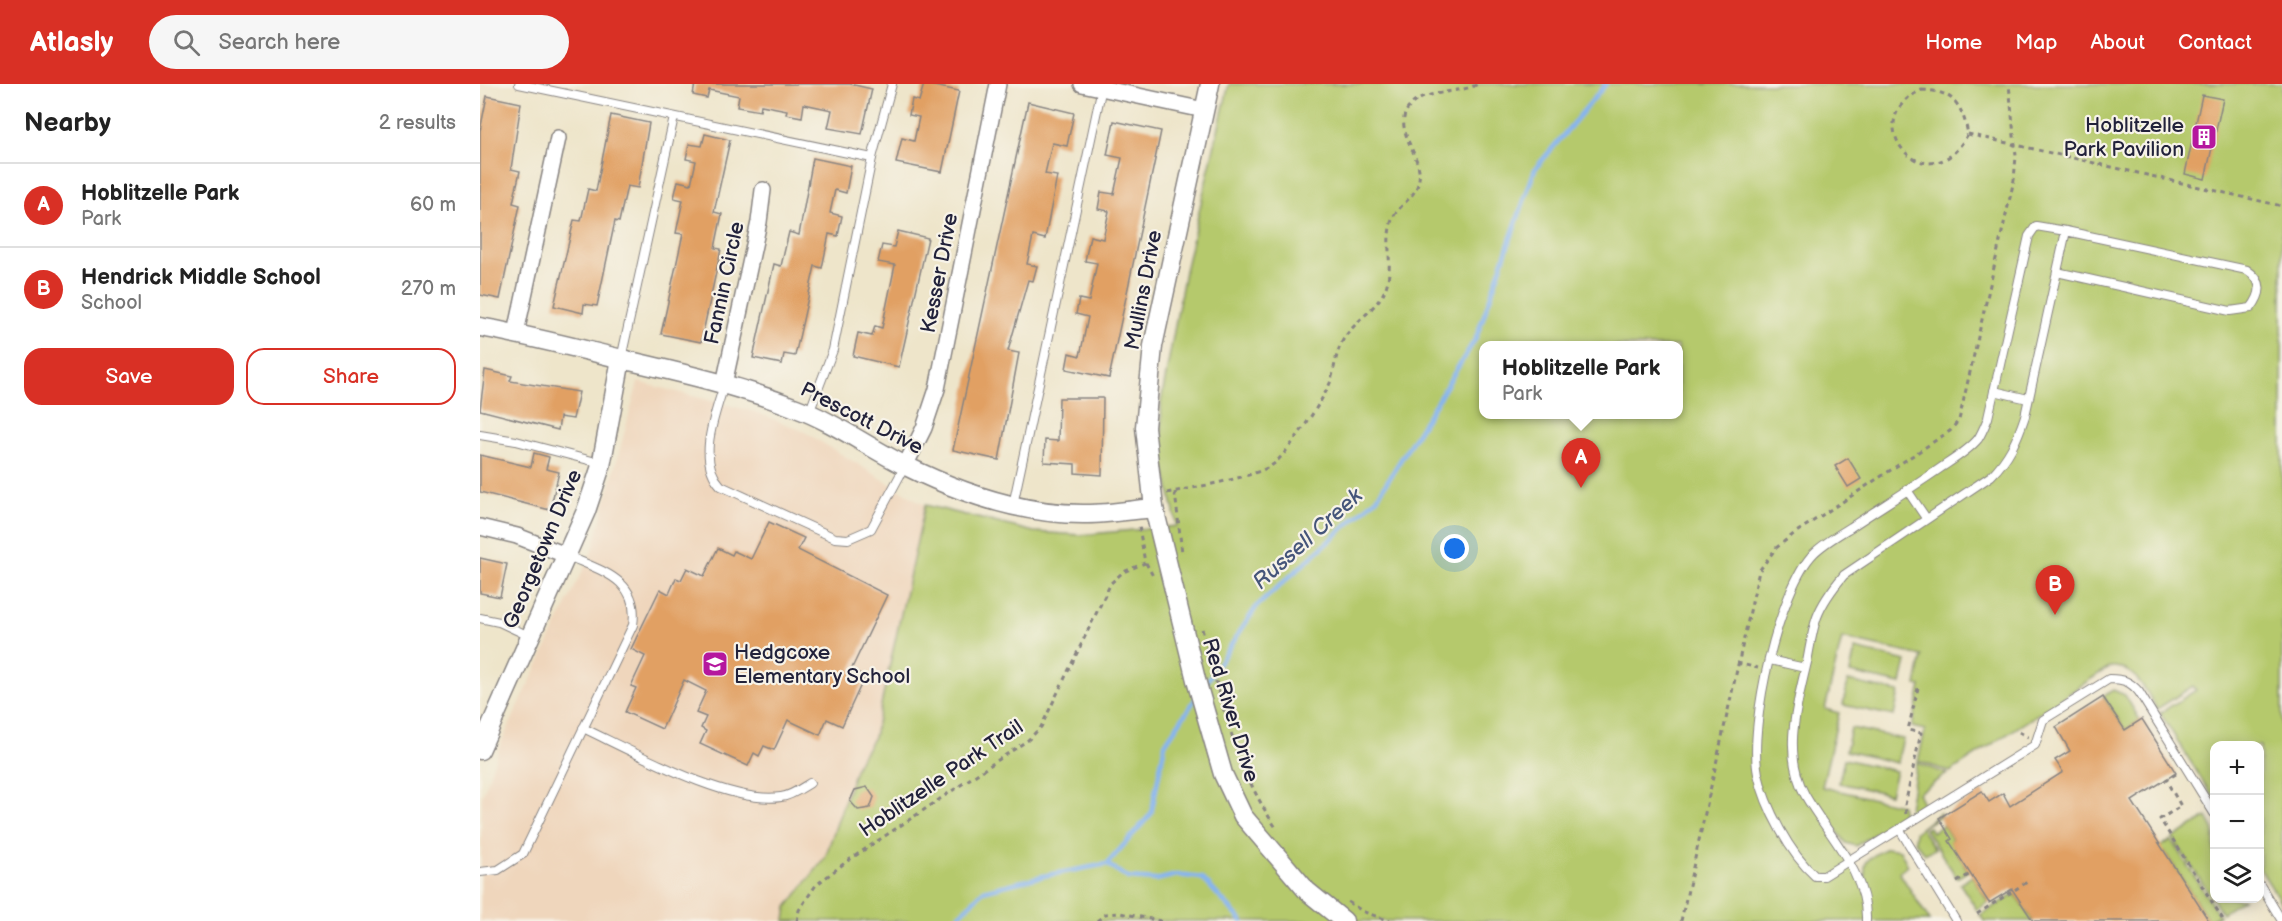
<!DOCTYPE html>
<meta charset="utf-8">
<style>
body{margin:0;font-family:"Balsamiq Sans",sans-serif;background:#f6f6f6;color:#222}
.controls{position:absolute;right:18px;bottom:18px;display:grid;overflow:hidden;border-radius:12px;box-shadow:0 3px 15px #0003}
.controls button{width:54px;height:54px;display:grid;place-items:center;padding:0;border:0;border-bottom:2px solid #e0e0e0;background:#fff;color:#222;font:30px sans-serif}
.you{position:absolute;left:975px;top:465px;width:21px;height:21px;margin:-15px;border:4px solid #fff;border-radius:50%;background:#1a73e8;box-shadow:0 0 0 9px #1a73e833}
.badge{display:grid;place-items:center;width:39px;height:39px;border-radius:50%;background:#d93025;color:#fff;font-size:20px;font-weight:700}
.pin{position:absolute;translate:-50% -50px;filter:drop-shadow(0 2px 3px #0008)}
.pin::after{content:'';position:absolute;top:32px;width:21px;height:18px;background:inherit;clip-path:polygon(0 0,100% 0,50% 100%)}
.popup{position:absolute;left:999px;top:257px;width:204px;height:78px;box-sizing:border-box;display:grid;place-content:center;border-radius:12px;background:#fff;filter:drop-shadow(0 2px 4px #0005);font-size:20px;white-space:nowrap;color:#767676}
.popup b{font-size:22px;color:#222}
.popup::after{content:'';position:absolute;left:50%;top:100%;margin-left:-12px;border:12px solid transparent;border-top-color:#fff}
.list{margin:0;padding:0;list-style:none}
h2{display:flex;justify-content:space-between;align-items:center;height:78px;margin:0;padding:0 24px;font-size:26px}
h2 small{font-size:20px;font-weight:400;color:#767676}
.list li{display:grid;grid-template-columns:39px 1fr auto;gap:18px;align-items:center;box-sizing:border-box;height:84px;padding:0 24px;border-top:2px solid #e0e0e0}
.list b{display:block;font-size:22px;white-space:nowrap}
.list p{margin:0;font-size:20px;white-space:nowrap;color:#767676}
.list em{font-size:20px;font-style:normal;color:#767676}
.actions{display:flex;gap:12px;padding:18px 24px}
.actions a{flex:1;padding:14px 0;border:2px solid #d93025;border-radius:18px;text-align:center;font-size:21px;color:#d93025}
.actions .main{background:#d93025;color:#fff}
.icon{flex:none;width:33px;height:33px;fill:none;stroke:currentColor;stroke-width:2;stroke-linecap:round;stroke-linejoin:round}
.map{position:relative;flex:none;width:1802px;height:837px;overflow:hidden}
header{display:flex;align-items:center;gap:36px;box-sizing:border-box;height:84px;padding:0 30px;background:#d93025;color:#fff}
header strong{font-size:28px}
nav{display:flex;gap:33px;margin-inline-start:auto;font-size:21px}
.search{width:420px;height:54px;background:#f6f6f6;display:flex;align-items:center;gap:15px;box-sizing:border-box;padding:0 21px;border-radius:33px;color:#767676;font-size:22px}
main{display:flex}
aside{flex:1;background:#fff}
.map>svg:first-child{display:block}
.built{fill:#efd6bc}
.green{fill:#b5c96c;stroke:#6c7654;stroke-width:1.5;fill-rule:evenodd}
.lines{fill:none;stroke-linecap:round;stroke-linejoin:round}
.stream{stroke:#85b4f0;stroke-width:4.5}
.building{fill:#e1a063}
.service-casing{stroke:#888482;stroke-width:10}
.minor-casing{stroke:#888482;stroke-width:18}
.tertiary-casing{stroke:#888482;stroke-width:21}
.path{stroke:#888482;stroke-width:3;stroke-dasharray:4.5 4.5;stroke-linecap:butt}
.service{stroke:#fff;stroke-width:8}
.minor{stroke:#fff;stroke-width:15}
.tertiary{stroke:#fff;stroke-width:18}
.labels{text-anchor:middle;stroke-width:4.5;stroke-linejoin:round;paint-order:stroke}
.poi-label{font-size:21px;fill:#22223b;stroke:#f7f3e8;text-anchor:end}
.street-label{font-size:21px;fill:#22223b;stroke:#f7f3e8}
.water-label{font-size:22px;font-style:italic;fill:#45557a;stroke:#f7f3e8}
</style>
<header>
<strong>Atlasly</strong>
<div class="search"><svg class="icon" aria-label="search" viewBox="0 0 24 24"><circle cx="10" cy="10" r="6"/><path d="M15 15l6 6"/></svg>Search here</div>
<nav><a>Home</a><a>Map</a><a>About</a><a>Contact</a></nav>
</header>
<main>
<aside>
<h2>Nearby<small>2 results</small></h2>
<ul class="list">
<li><span class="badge">A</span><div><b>Hoblitzelle Park</b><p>Park</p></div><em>60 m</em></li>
<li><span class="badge">B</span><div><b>Hendrick Middle School</b><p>School</p></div><em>270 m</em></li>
</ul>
<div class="actions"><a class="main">Save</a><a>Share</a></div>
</aside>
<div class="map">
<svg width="1802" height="837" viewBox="0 0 1802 837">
<rect width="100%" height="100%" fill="#f7f3e8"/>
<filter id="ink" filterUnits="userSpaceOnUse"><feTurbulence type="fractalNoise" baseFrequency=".0167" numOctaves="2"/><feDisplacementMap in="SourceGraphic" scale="12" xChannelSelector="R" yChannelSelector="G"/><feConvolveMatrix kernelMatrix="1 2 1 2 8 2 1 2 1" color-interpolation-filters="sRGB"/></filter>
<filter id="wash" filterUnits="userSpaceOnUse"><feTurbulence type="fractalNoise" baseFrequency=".008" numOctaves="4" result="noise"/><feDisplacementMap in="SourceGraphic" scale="24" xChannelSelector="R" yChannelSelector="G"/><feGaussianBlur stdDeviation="1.35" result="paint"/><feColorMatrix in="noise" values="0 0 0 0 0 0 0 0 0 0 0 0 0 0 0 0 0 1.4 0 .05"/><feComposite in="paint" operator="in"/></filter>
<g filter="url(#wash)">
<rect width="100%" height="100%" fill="#eee5ca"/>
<polygon class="built" points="158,298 275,328 323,347 445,421 394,653 377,680 345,774 307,823 305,837 0,837 2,712 21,659 113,465"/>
<g class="green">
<path d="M749 0H1802V820L1780 785V662H1734V715L1680 629 1716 606 1713 602 1677 625C1667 608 1653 579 1629 583L1470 688 1438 677 1445 646 1432 643 1441 602 1436 601 1442 572 1362 554 1345 625 1359 629 1342 703 1421 721 1423 731 1376 762 1366 759 1334 714 1387 801C1383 776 1383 778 1406 764L1420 766 1428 782 1419 788 1450 837H305L307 823 345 774 377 680 394 653 445 421 554 448 600 451 697 442 683 377 681 318 705 187ZM1004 262H1198V330H1004Z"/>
<polygon points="1375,565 1426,577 1421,600 1370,589"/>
<polygon points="1368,597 1419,608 1414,632 1363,621"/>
<polygon points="1633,606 1645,611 1660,636 1645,646 1623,612"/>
<polygon points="1371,644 1423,655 1417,679 1366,667"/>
<polygon points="1364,675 1416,687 1410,710 1359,699"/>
<polygon points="1437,679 1467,690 1438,709 1443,719 1428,729"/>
<polygon points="1460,729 1461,731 1441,744 1455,765 1444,770 1435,757 1435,748"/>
<polygon points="1727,733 1734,746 1734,814 1763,815 1742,829 1693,754"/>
<polygon points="1463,741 1472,755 1470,757 1488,787 1477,794 1445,745 1449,743 1452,748"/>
<polygon points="1691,756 1739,831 1729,837 1685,768 1681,769 1678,764"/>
<polygon points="1492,792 1508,818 1497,826 1480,800"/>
<polygon points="1535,810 1553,837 1504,837 1500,831"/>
</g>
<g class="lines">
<g class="stream">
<polyline points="724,602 777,522 897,414 996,254 1055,85 1126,0"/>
<polyline points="627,780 648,794 676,796 697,791 722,794 762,837"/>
<polyline points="473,837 503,807 563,792 627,780 671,730 685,660 716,614"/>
</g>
</g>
<g id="blocks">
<g class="building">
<polygon points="215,0 370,0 392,5 382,50 348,44 352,26 324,20 322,33 306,30 307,26 281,21 280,27 257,23 259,12 229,6 227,14 213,11"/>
<polygon points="444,0 479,7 462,88 416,79 422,54 434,57 439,33 429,31 432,15 439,17"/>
<polygon points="1722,11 1743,15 1725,95 1705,90"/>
<polygon points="7,12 41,19 31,85 40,87 33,119 40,121 20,215 0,211 0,47"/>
<polygon points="548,18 594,29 587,62 572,59 565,90 577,92 565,155 553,152 547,180 557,182 553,197 548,196 528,267 539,269 519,376 473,366"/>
<polygon points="131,31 169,39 158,104 147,102 139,138 135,137 117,222 104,220 103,229 74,222 94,136 101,137 108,105 116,107"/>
<polygon points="634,37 681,47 629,294 586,285 589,269 600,272 608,233 596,230 599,215 609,217 617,179 605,177 610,152 623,155 629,127 618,125 621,108 634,110 642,74 627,71"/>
<polygon points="225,50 250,56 234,128 242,130 235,164 241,165 221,258 181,250 203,150 196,149 203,116 194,114 198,97 211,100 216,77 206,75 209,60 222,62"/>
<polygon points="333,74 371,82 366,109 355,106 350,129 362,132 358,152 349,150 342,184 335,182 315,272 304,270 302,280 273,274 294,180 301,182 309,148 319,151"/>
<polygon points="418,147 448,154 419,283 373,272 378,249 392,252 395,242 402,244 415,181 398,178 402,161 414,163"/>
<polygon points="5,286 32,292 30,297 99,308 93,335 80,333 78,346 0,326"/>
<polygon points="579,314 623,314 622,391 595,389 595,380 564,378 565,356 578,357"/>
<polygon points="54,369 69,373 66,385 79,388 70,426 0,408 0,371 51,383"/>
<polygon points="1368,374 1381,395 1368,403 1355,382"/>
<polygon points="289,438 324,454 318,466 407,511 371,586 385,592 362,642 347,635 340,651 308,636 294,666 284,662 279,672 274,669 268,682 220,660 226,647 221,644 226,633 216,629 226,607 204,596 182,645 145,628 156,604 151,602 165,572 151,565 180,505 189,510 196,494 201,496 207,484 224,492 238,464 252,471 254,467 271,475"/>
<polygon points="0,474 27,480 20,513 0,509"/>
<polygon points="1623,613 1645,646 1662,635 1696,689 1652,717 1729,837 1553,837 1532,805 1509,819 1469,757 1472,755 1459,734 1502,707 1509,718 1523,709 1530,722 1583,688 1575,676 1590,667 1576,643"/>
<polygon points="387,703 394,713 390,724 378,726 370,717 375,706"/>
</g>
</g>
</g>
<g filter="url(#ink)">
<use href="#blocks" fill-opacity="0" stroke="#888482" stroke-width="1.5"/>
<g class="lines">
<g class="service-casing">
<g id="service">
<polyline points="39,0 392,74 353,266 329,329"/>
<polyline points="392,74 412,0"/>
<path d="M1586 147 1556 142 1549 152 1508 334C1505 341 1502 349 1498 355 1489 366 1474 375 1462 383 1432 404 1401 423 1371 443 1358 451 1344 459 1334 469 1299 504 1268 642 1278 690 1285 723 1310 770 1335 792H1344L1555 661 1563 636 1629 595C1643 595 1650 597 1659 608L1734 729"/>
<polyline points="141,275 194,33"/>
<path d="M244 301C235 331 216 376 241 402L355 454 368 455 391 445 425 382"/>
<polyline points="1514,307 1548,315"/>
<polyline points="0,351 36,357 120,379"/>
<polyline points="1427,406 1446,434"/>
<polyline points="533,421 622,3"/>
<polyline points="0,534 19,538 49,552"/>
<polyline points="1290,576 1325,584"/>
<path d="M103 644C152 667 249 721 301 713 311 712 322 704 330 699"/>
<polyline points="1420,746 1476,837"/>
<path d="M0 788 18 786 43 770 153 541C160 496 122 487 88 472"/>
<polyline points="1780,801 1802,837"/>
<path d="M1386 837C1388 789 1347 750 1325 711 1302 669 1317 621 1327 578 1330 563 1332 547 1337 533 1343 517 1353 504 1364 491L1511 392C1529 374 1537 356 1545 332L1586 147 1767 186C1784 197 1782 210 1771 224L1750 227 1577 188"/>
</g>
</g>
<g class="minor-casing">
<g id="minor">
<polyline points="602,0 724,26"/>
<polyline points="36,249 78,54"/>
<polyline points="244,300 279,138 283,106"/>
<polyline points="425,382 444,344 457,305 518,0"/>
<polyline points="0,443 37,452 88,472"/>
</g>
</g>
<g class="tertiary-casing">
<g id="tertiary">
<polyline points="730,0 673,262 665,343 674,424 716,596 743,690 763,732 827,807 864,837"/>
<path d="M0 243C51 252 100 265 150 277 206 290 262 303 316 324 354 338 388 363 424 381 480 409 543 431 607 430 629 430 652 426 674 424"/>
<polyline points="0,666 106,427 121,382 141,275"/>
</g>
</g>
<g class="path">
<path d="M1442 6C1474 7 1482 21 1488 50 1483 58 1478 66 1470 72 1429 101 1383 31 1442 6Z"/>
<polyline points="1488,50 1802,122"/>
<polyline points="695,408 702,469"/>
<path d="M687 409C710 404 781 393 796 378 811 364 842 318 850 299 855 285 855 270 863 256 874 238 895 226 904 208 915 186 904 158 912 136 918 120 937 114 939 95 943 73 914 47 927 26 941 4 978 11 998 0"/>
<polyline points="666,479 673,492"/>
<path d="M722 545C741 614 755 685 797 745"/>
<polyline points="1257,579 1278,584"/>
<polyline points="1539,648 1548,653"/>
<polyline points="1696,690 1686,696 1701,722 1680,735 1744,837"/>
<polyline points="1426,730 1425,721 1441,649 1428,646 1438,604"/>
<polyline points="1477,798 1490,790"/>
<polyline points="868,818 884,828 910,837"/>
<polyline points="1497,830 1547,798"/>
<polyline points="317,837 319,826 336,801 366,778 548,656 561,643 631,499 643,488 665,479 659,442"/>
<polyline points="617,837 625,830 640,829 681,837"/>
<polyline points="1201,837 1279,487 1296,464 1315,449 1470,347 1479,336 1534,96 1536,72 1529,0"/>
</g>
<use href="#service" class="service"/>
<use href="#minor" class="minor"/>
<use href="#tertiary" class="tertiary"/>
</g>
</g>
<defs>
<g id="building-square" transform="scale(1.35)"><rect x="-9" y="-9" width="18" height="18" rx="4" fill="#b5179e" stroke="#f7f3e8"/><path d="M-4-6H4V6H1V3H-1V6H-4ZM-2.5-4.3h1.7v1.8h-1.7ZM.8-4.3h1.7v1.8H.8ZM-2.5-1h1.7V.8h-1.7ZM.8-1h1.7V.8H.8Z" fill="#fff"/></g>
<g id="school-square" transform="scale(1.35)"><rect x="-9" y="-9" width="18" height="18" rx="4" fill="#b5179e" stroke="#f7f3e8"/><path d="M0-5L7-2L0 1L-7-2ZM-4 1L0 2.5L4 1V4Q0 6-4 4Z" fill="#fff"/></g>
</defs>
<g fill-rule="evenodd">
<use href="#building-square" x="1724" y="53"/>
<use href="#school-square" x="235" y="580"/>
</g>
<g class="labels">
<g class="poi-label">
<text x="1704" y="48">Hoblitzelle<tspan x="1704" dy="24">Park Pavilion</tspan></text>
<text x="254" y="575" text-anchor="start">Hedgcoxe<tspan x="254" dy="24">Elementary School</tspan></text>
</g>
<g class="street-label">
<text transform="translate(459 189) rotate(-79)" y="7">Kesser Drive</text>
<text transform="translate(244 199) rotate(-78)" y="7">Fannin Circle</text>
<text transform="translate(663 206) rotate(-79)" y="7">Mullins Drive</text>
<text transform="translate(382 334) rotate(27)" y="7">Prescott Drive</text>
<text transform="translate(62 465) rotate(-67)" y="7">Georgetown Drive</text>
<text transform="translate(751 626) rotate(73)" y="7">Red River Drive</text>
<text transform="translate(461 694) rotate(-34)" y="7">Hoblitzelle Park Trail</text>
</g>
<g class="water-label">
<text transform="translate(827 454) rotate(-42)" y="8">Russell Creek</text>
</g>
</g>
</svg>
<div class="controls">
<button>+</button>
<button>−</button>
<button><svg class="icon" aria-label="layers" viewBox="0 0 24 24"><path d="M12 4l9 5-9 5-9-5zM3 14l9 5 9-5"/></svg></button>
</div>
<div class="you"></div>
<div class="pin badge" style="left:1101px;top:404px">A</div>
<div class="popup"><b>Hoblitzelle Park</b>Park</div>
<div class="pin badge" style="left:1575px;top:531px">B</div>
</div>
</main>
